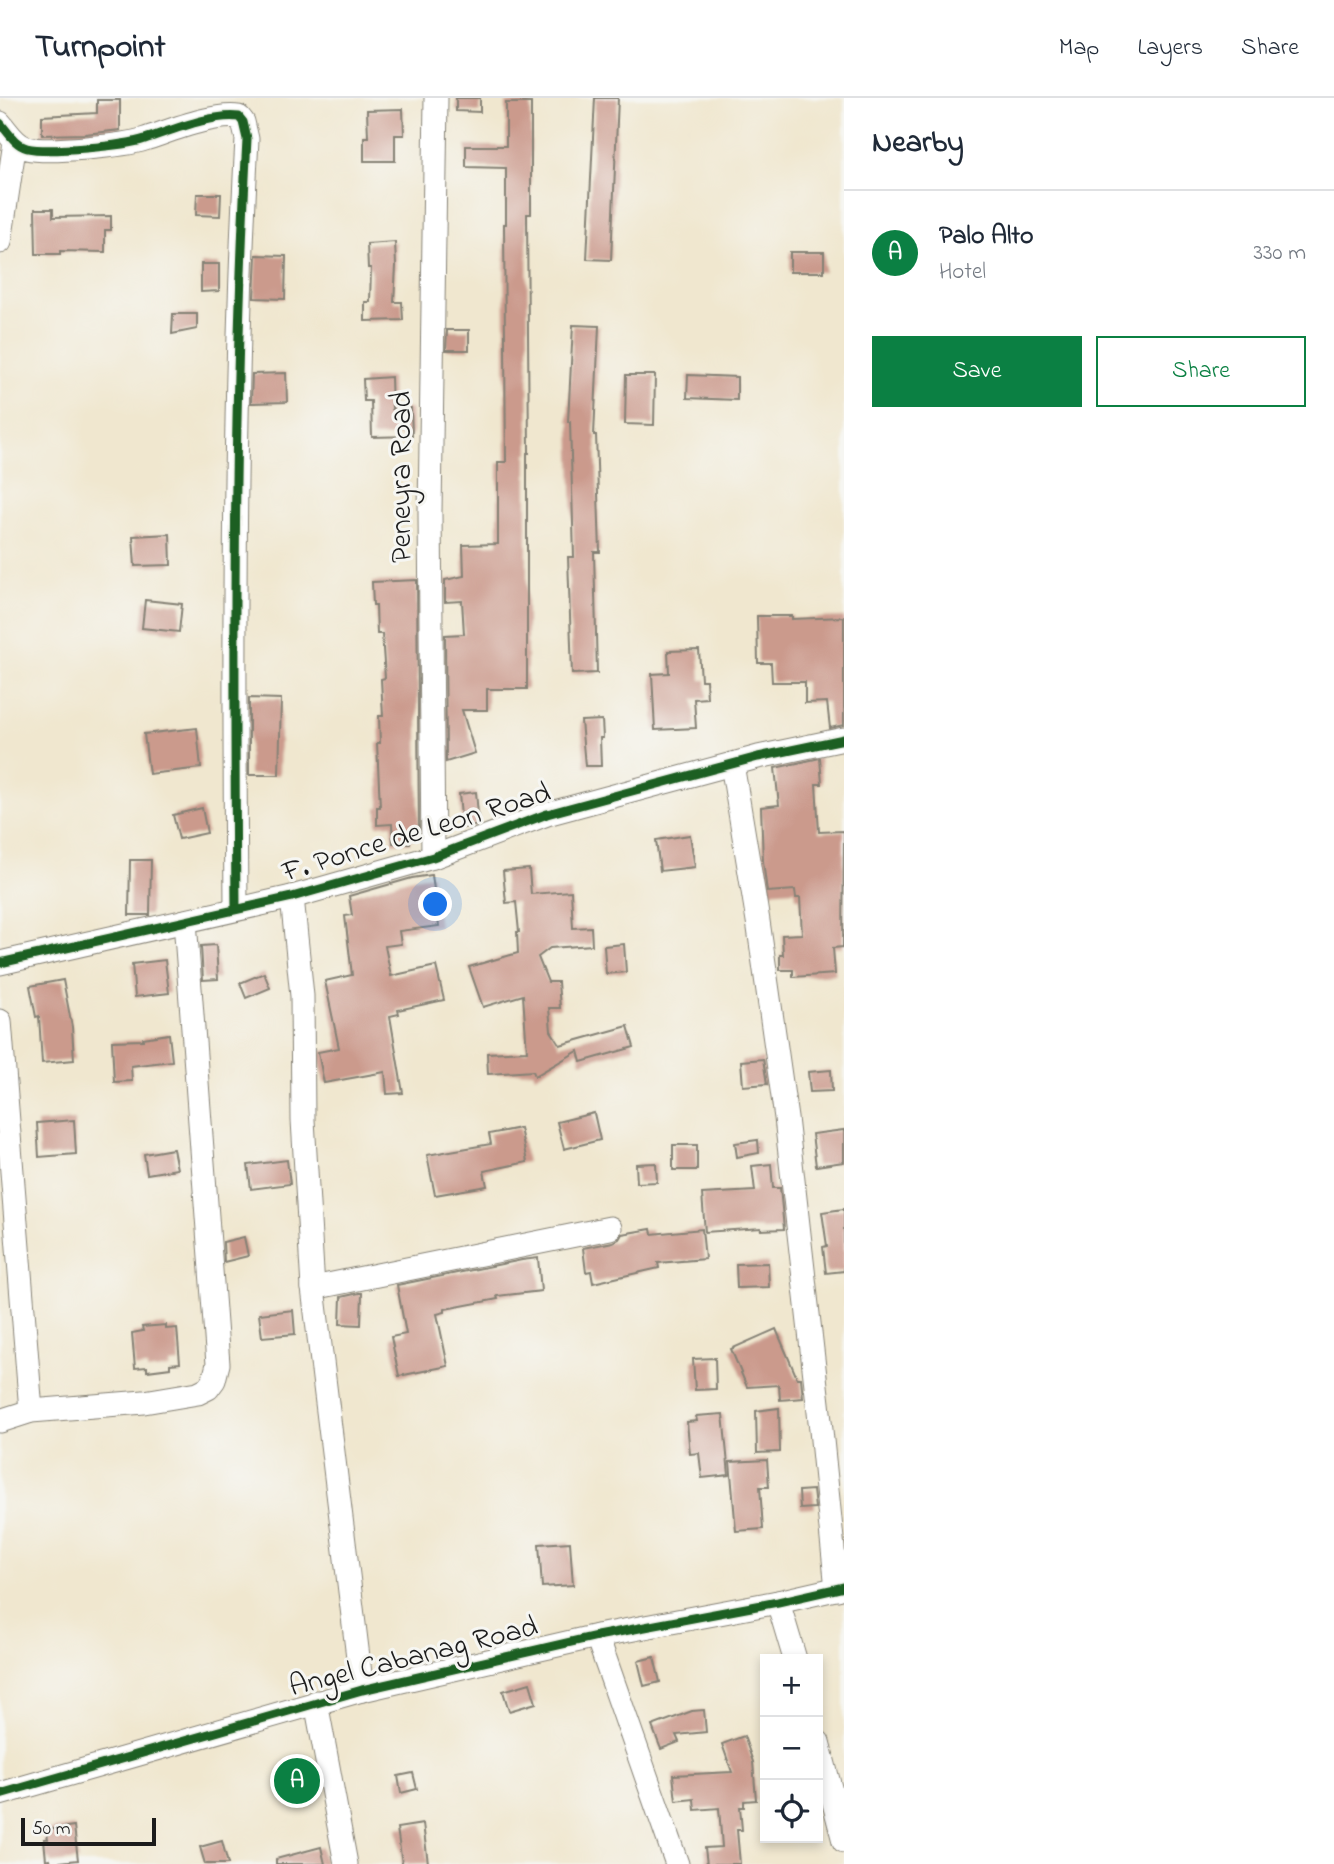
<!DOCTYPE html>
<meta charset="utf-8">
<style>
body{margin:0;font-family:"Indie Flower",sans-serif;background:#f6f6f7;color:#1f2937}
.controls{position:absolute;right:21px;bottom:21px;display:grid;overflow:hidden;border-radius:0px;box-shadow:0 4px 10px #0003}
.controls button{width:63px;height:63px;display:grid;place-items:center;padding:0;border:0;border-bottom:2px solid #e0e1e3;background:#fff;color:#1f2937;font:35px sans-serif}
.scale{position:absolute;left:21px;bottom:18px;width:135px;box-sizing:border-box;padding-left:7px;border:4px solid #1c1c1c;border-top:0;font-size:19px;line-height:24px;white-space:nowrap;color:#1c1c1c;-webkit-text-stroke:5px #f6f6f2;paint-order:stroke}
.you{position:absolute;left:436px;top:807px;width:24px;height:24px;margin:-18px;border:5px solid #fff;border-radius:50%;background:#1a73e8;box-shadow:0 0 0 10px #1a73e833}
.badge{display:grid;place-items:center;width:46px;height:46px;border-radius:50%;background:#0b8043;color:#fff;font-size:23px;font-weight:700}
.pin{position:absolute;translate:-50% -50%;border:4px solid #fff;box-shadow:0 2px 7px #0006}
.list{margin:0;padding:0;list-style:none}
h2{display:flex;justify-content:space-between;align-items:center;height:91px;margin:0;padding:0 28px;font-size:30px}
h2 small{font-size:23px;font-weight:400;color:#747a83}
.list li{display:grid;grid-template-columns:46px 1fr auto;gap:21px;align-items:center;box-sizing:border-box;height:126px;padding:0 28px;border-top:2px solid #e0e1e3}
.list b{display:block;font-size:26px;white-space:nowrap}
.list p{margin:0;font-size:23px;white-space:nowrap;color:#747a83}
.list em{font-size:23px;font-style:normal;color:#747a83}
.actions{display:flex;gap:14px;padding:21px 28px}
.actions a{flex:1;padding:16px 0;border:2px solid #0b8043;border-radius:0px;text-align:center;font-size:24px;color:#0b8043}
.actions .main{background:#0b8043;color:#fff}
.icon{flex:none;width:38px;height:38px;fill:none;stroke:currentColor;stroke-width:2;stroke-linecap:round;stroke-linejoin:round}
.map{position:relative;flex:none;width:844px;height:1766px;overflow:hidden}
header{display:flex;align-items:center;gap:42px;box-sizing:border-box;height:98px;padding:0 35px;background:#fff;border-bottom:2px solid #e0e1e3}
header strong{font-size:33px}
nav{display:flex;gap:38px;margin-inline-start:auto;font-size:24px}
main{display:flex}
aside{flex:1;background:#fff}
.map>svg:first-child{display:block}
.building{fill:#cb9a8c}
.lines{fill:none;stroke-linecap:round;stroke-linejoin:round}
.minor-casing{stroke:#868276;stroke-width:25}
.minor{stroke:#fff;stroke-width:23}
.cycleway-casing{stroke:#f6f6f2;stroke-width:13}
.cycleway{stroke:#1b5e20;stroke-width:9}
.labels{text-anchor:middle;stroke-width:6;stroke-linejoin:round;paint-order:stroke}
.street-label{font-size:30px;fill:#1c1c1c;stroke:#f6f6f2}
</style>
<header>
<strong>Turnpoint</strong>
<nav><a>Map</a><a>Layers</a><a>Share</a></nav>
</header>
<main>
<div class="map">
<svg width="844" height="1766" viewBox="0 0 844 1766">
<rect width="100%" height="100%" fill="#f6f6f2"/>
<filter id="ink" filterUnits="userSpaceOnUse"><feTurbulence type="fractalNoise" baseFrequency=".0143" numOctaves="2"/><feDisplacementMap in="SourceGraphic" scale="14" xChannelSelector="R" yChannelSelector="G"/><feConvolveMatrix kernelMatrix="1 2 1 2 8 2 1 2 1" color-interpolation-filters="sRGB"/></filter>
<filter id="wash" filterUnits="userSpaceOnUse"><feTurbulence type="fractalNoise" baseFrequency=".00686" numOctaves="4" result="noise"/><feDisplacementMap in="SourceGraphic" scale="28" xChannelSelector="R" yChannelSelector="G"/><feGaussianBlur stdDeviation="1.57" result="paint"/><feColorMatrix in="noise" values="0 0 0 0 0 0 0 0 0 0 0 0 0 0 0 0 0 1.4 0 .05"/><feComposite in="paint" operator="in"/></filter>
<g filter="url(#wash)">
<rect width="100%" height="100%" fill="#f0e7cf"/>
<g id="blocks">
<g class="building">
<polygon points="456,0 480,0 480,14 456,13"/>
<polygon points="595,0 618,0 611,162 587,161"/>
<polygon points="97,2 120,2 120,32 85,36 42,37 42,18 97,15"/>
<polygon points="506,5 531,5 531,116 527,116 529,355 527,355 527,591 487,591 487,612 462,612 475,655 446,664 445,537 464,536 462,503 445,504 445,482 464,478 463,447 498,446 498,364 506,364 504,126 506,126 506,70 466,69 466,48 506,48"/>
<polygon points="403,11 404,37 395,37 395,63 364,63 364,39 368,39 367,12"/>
<polygon points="197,96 221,96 220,118 196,117"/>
<polygon points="35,111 53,111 53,119 111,118 111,132 105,132 105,154 60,153 60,156 36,156"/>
<polygon points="395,144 396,168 394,204 402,204 403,222 365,223 365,204 370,204 371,170 368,170 367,146"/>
<rect x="790" y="154" width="34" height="20"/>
<polygon points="256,157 286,158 285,201 254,200"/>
<polygon points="201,166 219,166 219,193 201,194"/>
<polygon points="173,216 197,216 197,231 172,236"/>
<polygon points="573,227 599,228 594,337 596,337 600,454 594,454 597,575 572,576 568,459 574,459 570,324 568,324"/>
<polygon points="447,232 469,232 469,252 446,252"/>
<polygon points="286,275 287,304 251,305 252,276"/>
<polygon points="626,277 655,277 654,327 625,326"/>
<polygon points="688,277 737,279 737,302 687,300"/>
<polygon points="391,279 392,311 411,310 412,338 372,339 371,303 364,303 363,281"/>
<polygon points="170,436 171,467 135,468 133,438"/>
<polygon points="417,482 419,741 410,741 410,745 393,745 392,726 377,727 377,709 380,709 377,645 380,645 379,618 383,618 381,581 385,580 382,536 377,536 376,507 373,507 372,484"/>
<polygon points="145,502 182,506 179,534 142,530"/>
<polygon points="757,518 792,518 792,521 844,519 844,627 830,630 827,604 805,605 805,584 772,584 771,565 758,565"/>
<polygon points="699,552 701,582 706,582 707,600 694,601 696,630 655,632 652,576 669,575 668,553"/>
<polygon points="249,600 281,601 279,677 249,677"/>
<polygon points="602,622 603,640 600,640 601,668 585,668 581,623"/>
<polygon points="197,630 201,670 149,676 144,636"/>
<polygon points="820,660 822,686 816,686 819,734 844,733 843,849 833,850 835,876 793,879 793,872 780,872 780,857 783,857 782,837 802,836 800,800 796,800 795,792 767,794 763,763 761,709 779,707 775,670"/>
<polygon points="476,694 479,727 462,730 459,696"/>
<polygon points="202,710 207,735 179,741 173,717"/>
<polygon points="690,737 695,769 660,773 656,742"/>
<polygon points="130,762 151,762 150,817 129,817"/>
<polygon points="529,771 531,796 571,793 573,830 591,829 592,847 550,850 538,859 548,884 558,884 560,910 549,910 551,933 560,947 628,928 634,949 581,964 578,953 535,978 533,973 488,976 487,955 527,953 523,897 483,909 469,869 518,855 517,834 519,834 516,804 506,805 503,773"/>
<polygon points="432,777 439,828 399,833 401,846 385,848 391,878 436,868 444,902 398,912 399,916 390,918 403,995 387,996 385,974 324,985 318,954 339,950 325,883 352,877 345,818 352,817 349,798 412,780"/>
<polygon points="624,846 626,874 606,876 604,848"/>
<polygon points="216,847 218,881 203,882 201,848"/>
<polygon points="165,862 169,895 135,899 132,866"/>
<polygon points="264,875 270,890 246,900 240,885"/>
<polygon points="63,882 72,929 74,962 42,965 39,918 36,919 30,888"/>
<polygon points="169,936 172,963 131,968 132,983 114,984 112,943 143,942 143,940"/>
<polygon points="763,961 767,986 743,988 741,963"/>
<polygon points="831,972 832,993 810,994 808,974"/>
<polygon points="594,1015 600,1042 564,1051 557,1024"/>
<polygon points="74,1022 76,1056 39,1059 37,1025"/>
<polygon points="520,1030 527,1064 484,1073 487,1088 435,1097 427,1057 491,1046 489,1036"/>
<polygon points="844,1032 844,1064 816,1068 812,1036"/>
<polygon points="758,1042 759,1055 737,1059 735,1045"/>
<rect x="673" y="1047" width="24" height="25"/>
<polygon points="173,1051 177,1071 147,1076 144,1056"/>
<polygon points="287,1062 290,1086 251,1091 248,1067"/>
<polygon points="656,1065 657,1084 637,1085 636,1066"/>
<polygon points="771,1066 773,1090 780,1090 784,1131 761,1132 761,1130 705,1134 702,1096 755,1093 752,1068"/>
<polygon points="844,1111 844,1173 826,1175 823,1149 827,1148 822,1114"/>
<polygon points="651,1131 652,1136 702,1131 705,1161 658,1165 659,1170 593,1185 591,1173 586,1174 583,1150 613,1144 619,1141 622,1136"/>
<polygon points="244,1139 248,1158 224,1164 223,1144"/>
<polygon points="538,1160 541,1193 497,1198 498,1201 445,1211 445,1214 437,1216 448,1268 399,1278 391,1239 406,1236 397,1187 522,1162"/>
<polygon points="768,1165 769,1189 737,1190 736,1166"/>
<polygon points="359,1195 362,1195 361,1227 340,1226 341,1199"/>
<polygon points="293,1212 295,1236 262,1239 259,1216"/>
<polygon points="166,1227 166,1231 177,1230 180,1265 170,1266 170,1270 147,1273 147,1269 135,1270 132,1235 143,1233 142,1229"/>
<polygon points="776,1231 797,1280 801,1280 803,1300 780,1302 779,1287 747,1289 731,1251"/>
<polygon points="715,1260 716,1291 695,1292 693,1261"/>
<polygon points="779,1310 780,1354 757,1355 756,1313"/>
<polygon points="723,1316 729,1377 702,1380 699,1355 690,1356 687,1324 697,1323 696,1318"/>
<polygon points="767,1362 769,1389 760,1389 763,1431 736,1433 730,1364"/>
<polygon points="813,1392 815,1410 800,1411 799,1393"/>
<polygon points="570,1444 573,1487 542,1489 539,1446"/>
<polygon points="654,1559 660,1584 644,1588 638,1563"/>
<polygon points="530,1585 536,1605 509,1613 503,1593"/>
<polygon points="704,1612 706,1634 676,1637 679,1644 661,1651 652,1628 692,1613"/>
<polygon points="744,1638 753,1664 756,1702 744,1703 744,1709 740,1709 742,1732 737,1732 740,1766 707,1766 705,1750 722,1749 719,1710 695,1712 694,1701 676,1703 673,1677 732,1674 722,1646"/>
<polygon points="413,1675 417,1691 401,1695 398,1678"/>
<polygon points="423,1726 428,1765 402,1766 397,1730"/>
<polygon points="74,1728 78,1762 51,1765 50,1761 46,1762 44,1741 48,1741 46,1732"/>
<polygon points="222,1743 228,1766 205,1766 200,1749"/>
<polygon points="321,1749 325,1766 276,1766 276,1761"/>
</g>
</g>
</g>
<g filter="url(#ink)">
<use href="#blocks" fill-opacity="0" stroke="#868276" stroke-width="2"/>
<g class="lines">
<g class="minor-casing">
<g id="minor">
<path d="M0 25C8 34 15 47 27 50 48 55 124 48 145 41 170 33 214 15 239 19L243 24 247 41C233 297 234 554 236 810"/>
<polyline points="0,144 15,44"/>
<polyline points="732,666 758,823 786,1020 821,1332 837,1491"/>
<polyline points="433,759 430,414 436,0"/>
<polyline points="292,799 302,898 303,1022 313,1190 362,1592"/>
<polyline points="0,865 292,799 433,759 547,716 758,659 844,641"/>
<polyline points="0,923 31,1313"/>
<polyline points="313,1190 610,1130"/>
<polyline points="0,1323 31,1313 144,1304 198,1295 208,1290 214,1282 218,1266 185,823"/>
<polyline points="778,1504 795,1561"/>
<polyline points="597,1538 677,1766"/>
<polyline points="316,1604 346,1766"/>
<polyline points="818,1644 844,1743"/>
<polyline points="0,1696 362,1592 597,1538 778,1504 844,1489"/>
</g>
</g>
<use href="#minor" class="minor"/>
<g class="cycleway-casing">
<g id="cycleway">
<path d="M0 25C8 34 15 47 27 50 48 55 124 48 145 41 170 33 214 15 239 19L243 24 247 41C233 297 234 554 236 810"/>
<polyline points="0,865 292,799 433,759 547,716 758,659 844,641"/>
<polyline points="0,1696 362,1592 597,1538 778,1504 844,1489"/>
</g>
</g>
<use href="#cycleway" class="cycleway"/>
</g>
</g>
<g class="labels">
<g class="street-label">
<text transform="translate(400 379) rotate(-90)" y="10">Peneyra Road</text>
<text transform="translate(416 733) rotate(-17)" y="10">F. Ponce de Leon Road</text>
<text transform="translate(413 1557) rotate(-14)" y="10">Angel Cabanag Road</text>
</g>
</g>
</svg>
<div class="controls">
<button>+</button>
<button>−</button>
<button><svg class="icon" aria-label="locate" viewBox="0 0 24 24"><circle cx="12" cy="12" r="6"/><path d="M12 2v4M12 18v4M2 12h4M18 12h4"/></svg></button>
</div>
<div class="scale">50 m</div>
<div class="you"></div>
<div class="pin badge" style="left:297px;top:1683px">A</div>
</div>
<aside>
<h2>Nearby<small></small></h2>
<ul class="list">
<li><span class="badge">A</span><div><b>Palo Alto</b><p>Hotel</p></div><em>330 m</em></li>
</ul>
<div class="actions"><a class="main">Save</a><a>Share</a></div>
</aside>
</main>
